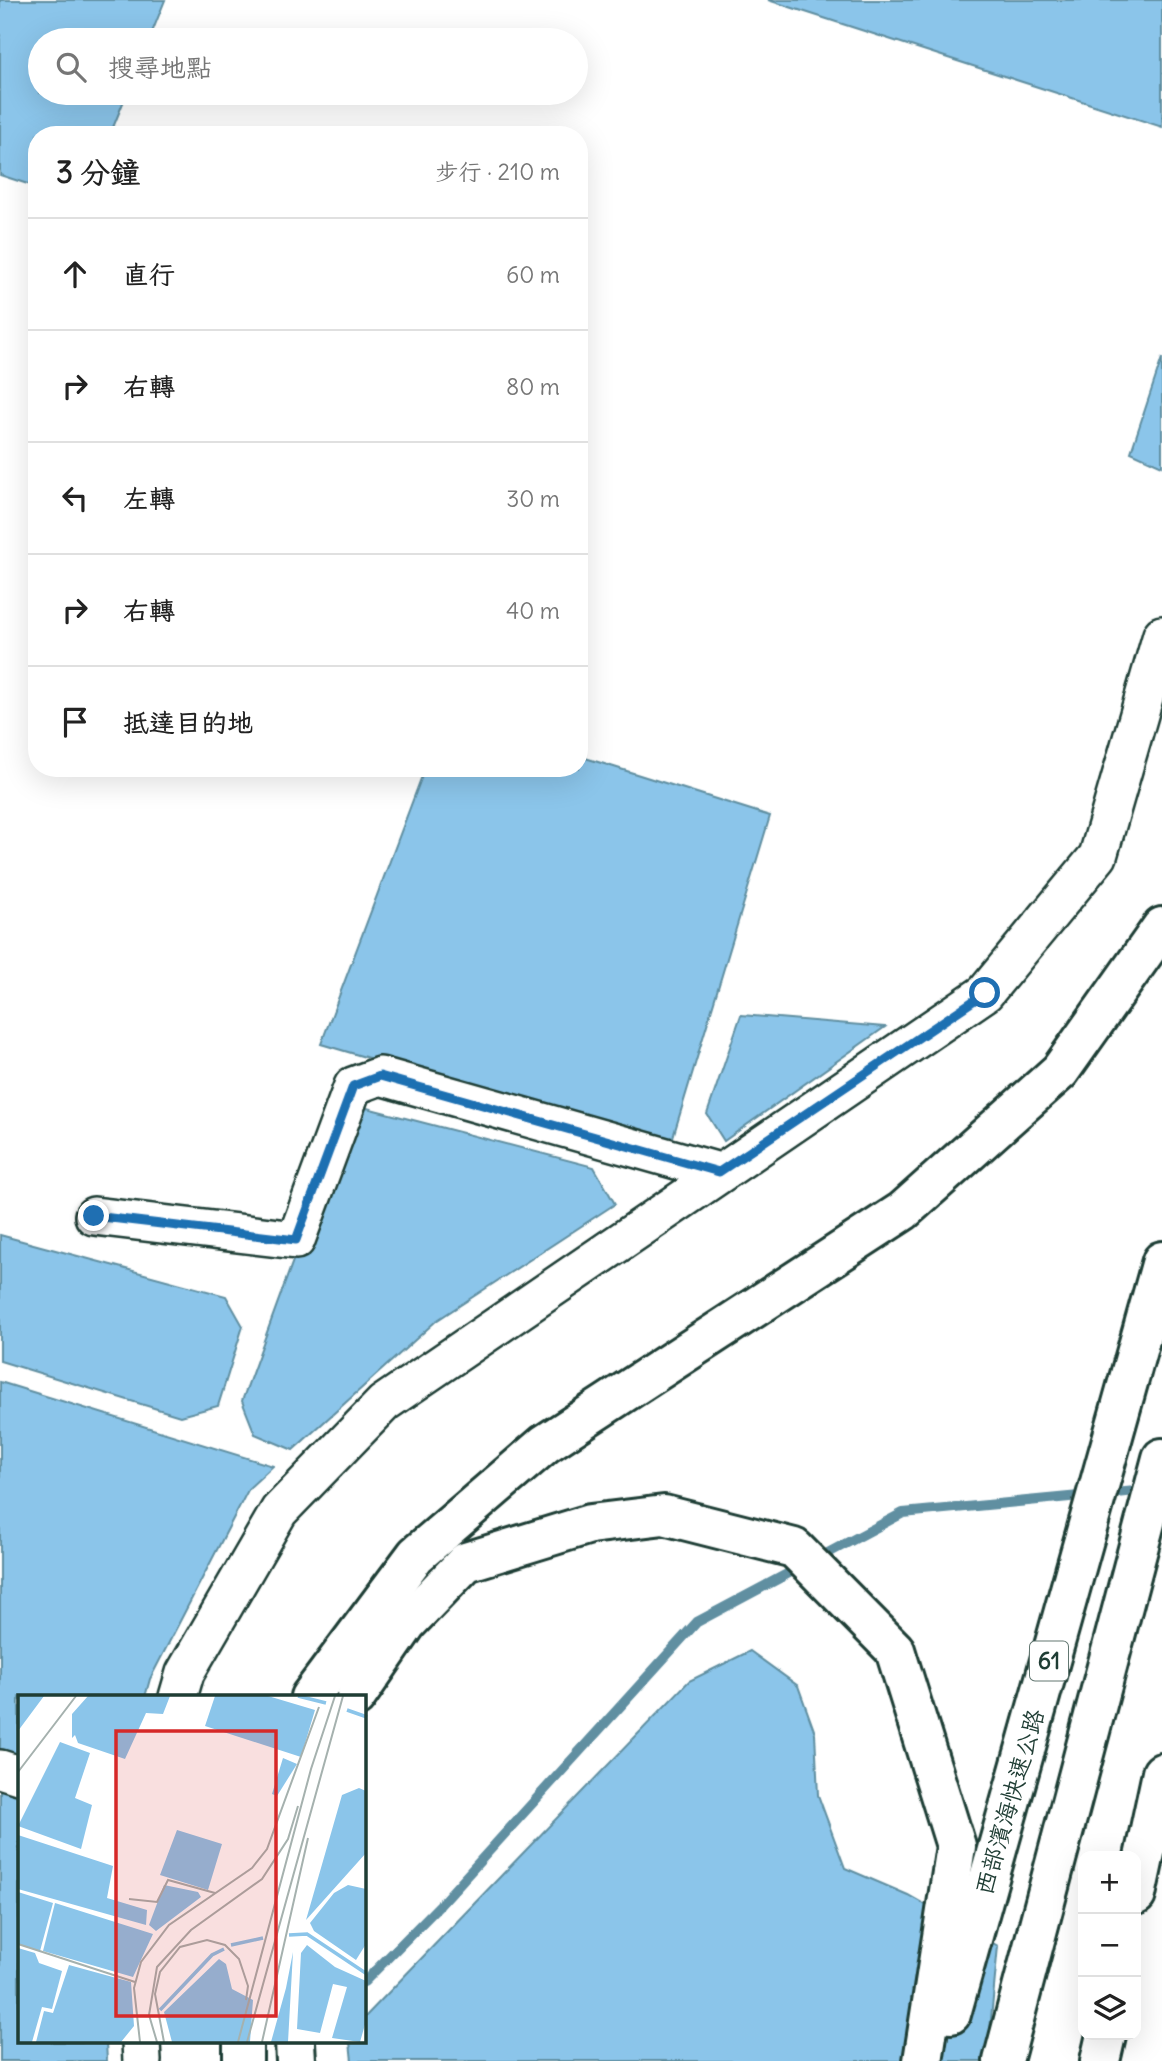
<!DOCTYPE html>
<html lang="zh-TW">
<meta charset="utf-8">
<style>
body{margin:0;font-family:Delius,"LXGW WenKai TC",sans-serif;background:#f2f2f2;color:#222}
.controls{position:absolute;right:21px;bottom:21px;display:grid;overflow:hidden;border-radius:14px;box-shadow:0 7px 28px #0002}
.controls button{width:63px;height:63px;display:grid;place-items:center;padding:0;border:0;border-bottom:2px solid #e0e0e0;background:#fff;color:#222;font:35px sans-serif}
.stop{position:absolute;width:21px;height:21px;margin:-16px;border:5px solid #1f6fb2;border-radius:50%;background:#fff}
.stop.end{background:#1f6fb2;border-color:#fff;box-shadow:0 2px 7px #0008}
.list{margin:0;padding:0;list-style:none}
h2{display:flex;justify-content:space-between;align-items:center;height:91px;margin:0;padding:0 28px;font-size:30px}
h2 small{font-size:23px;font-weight:400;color:#767676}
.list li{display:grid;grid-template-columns:46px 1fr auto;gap:21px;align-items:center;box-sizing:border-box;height:112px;padding:0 28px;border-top:2px solid #e0e0e0}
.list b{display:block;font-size:26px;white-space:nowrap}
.list em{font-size:23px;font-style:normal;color:#767676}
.icon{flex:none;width:38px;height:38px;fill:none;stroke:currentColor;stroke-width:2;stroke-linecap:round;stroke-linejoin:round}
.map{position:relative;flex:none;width:1162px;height:2061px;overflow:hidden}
.search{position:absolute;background:#fff;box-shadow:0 7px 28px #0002;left:28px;top:28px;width:560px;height:77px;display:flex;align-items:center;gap:18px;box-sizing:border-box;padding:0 24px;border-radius:38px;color:#767676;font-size:26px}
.panel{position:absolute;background:#fff;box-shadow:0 7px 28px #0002;left:28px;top:126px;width:560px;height:651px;border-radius:28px}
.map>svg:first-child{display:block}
.water{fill:#8bc5ea;stroke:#608fa1;stroke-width:2}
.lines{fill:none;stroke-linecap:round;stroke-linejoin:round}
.stream{stroke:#608fa1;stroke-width:10}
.minor-casing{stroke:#1f3d34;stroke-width:42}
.highway-casing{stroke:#1f3d34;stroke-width:44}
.minor{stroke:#fff;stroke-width:37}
.highway{stroke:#fff;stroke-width:38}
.route{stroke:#1f6fb2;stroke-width:9}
.labels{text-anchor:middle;stroke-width:5;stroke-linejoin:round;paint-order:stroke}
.shield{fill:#fff;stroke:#627771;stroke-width:2}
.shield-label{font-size:23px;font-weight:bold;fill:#1f3d34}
.street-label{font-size:24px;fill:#1f3d34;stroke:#fff}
.inset-river{fill:none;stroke:#8bc5ea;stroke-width:3.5}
.inset-road{fill:none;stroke:#a5b1ae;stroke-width:2}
.view{fill:#d62828;fill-opacity:0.15;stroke:#d62828;stroke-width:3.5}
.inset-edge{fill:none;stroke:#1f3d34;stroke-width:3.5}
</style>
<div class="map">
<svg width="1162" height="2061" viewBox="0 0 1162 2061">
<rect width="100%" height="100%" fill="#fff"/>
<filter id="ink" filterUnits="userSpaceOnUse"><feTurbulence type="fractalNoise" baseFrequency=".0143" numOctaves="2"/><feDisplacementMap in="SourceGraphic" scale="14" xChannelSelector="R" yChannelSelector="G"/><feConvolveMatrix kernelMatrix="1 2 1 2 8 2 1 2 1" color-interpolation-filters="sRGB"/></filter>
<g filter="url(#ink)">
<g class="water">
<polygon points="0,0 165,0 149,40 40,40 40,93 127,93 110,135 37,135 37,187 0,175"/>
<polygon points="768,0 1162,0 1162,127"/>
<polygon points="1162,358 1162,466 1131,452"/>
<polygon points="579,756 770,816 670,1147 321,1044 425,768 579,768"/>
<polygon points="741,1015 885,1027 724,1141 707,1114"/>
<polygon points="363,1107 594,1167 615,1204 436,1321 293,1450 255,1434 242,1401 346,1115"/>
<polygon points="0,1235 226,1296 243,1326 218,1406 180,1416 0,1361"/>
<polygon points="0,1382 273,1466 249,1488 150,1679 145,1697 19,1697 19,1762 0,1757"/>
<polygon points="750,1651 798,1686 815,1733 818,1795 845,1868 908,1895 998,1946 987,2061 352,2061 350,2042 364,2042 364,2018 689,1681"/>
<polygon points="0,1789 19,1794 19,2042 106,2042 107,2061 0,2061"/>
</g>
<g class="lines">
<g class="stream">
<polyline points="1106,1494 1145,1490"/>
<polyline points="828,1553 903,1513 1090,1495"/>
<polyline points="364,1982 440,1905 697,1622 789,1573"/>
</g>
<g class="minor-casing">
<g id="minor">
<polyline points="94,1216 296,1240 353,1086 380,1076 719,1172"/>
<polyline points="178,1697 185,1673 279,1511 384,1403 985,993 1098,856 1162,635"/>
<polyline points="0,1769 19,1775"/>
<polyline points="141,2042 142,2061"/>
</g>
</g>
<g class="highway-casing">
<g id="highway">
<polyline points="310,1697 416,1555 545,1444 903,1211 1060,1071 1162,927"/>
<polyline points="356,1697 407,1623 466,1562 590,1524 664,1515 794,1548 895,1650 956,1846 923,2061"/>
<polyline points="1136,1895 1162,1773"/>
<polyline points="951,2014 1162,1261"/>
<polyline points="243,2042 243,2061"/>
<polyline points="295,2042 296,2061"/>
<polyline points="1003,2061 1162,1458"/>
<polyline points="1100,2061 1106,2035"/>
</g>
</g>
<use href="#minor" class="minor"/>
<use href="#highway" class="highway"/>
</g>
</g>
<g class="lines" filter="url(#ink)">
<polyline class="route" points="94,1216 296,1240 353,1086 380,1076 719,1172 985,993"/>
</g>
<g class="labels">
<rect class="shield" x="1030" y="1641.5" width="38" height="39" rx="5"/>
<g class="shield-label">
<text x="1049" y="1669">61</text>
</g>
<g class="street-label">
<text transform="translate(1010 1802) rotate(-74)" y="8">西部濱海快速公路</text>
</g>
</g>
<g transform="translate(18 1695)">
<rect width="348" height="348" fill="#fff"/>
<path d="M0 1H26L0 36ZM70 1H152L145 19 128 18 107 64 60 48 57 40 54 43V19ZM197 1H250L297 15 283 62 187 31ZM42 47 72 58 57 103 74 110 63 154 0 131ZM265 63 279 69 259 101 254 99ZM341 93 348 96V158L288 225 324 100ZM159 135 204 149 190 195 142 180ZM0 140 95 171 89 203 129 215 128 230 0 194ZM146 190 180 197 183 202 138 236 131 230ZM330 190 348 194V249L338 265 296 236 292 228 316 198ZM0 197 35 208 22 256 0 249ZM37 208 135 239 115 282 25 256ZM289 250 317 272 348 286V326L342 347 314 343 329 292 315 289 302 338 279 334 283 258ZM0 253 17 258 21 268 44 276 34 314 24 312 14 347H0ZM275 257 270 347H253L268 293ZM201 264 208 269 214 294 235 305 232 347H154L146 317ZM51 270 113 287 116 331 103 347H18L26 316 35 318Z" fill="#8bc5ea"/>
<path class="inset-river" d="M280 1 308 8M329 15 349 22M271 240 289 239 349 279M213 250 245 243M142 315 194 260 206 254"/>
<path class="inset-road" d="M0 77 58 1M111 204 139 207 150 185 197 198M0 249 117 287M122 347 116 293 123 267 151 230 234 173 249 154 301 12M139 347 131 320 139 272 173 235 244 184 270 144 280 111M146 347 137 299 142 277 162 252 189 245 207 250 221 264 230 291 228 305M220 347 293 74 317 1M229 347 325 1M244 347 290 143"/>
<path class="view" d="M98 36H258V321H98Z"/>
<rect width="348" height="348" class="inset-edge"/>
</g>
</svg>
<div class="controls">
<button>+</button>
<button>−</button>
<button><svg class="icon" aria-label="layers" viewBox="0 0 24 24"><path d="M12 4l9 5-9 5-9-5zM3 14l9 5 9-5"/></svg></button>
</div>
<div class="stop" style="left:985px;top:993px"></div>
<div class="stop end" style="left:94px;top:1216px"></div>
<div class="search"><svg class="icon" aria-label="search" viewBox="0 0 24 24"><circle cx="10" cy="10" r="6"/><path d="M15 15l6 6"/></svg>搜尋地點</div>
<section class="panel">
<h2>3 分鐘<small>步行 · 210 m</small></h2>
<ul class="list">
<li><svg class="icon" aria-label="ahead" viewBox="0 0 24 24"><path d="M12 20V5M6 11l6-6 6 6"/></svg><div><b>直行</b></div><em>60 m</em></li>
<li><svg class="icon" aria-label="right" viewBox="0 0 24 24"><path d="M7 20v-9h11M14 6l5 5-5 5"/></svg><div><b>右轉</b></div><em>80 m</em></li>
<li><svg class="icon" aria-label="left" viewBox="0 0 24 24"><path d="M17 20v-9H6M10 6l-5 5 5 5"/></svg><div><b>左轉</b></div><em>30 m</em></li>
<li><svg class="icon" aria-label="right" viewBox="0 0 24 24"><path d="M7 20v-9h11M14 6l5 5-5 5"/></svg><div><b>右轉</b></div><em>40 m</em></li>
<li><svg class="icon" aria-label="arrive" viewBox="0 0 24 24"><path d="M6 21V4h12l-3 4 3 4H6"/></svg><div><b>抵達目的地</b></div></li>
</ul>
</section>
</div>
